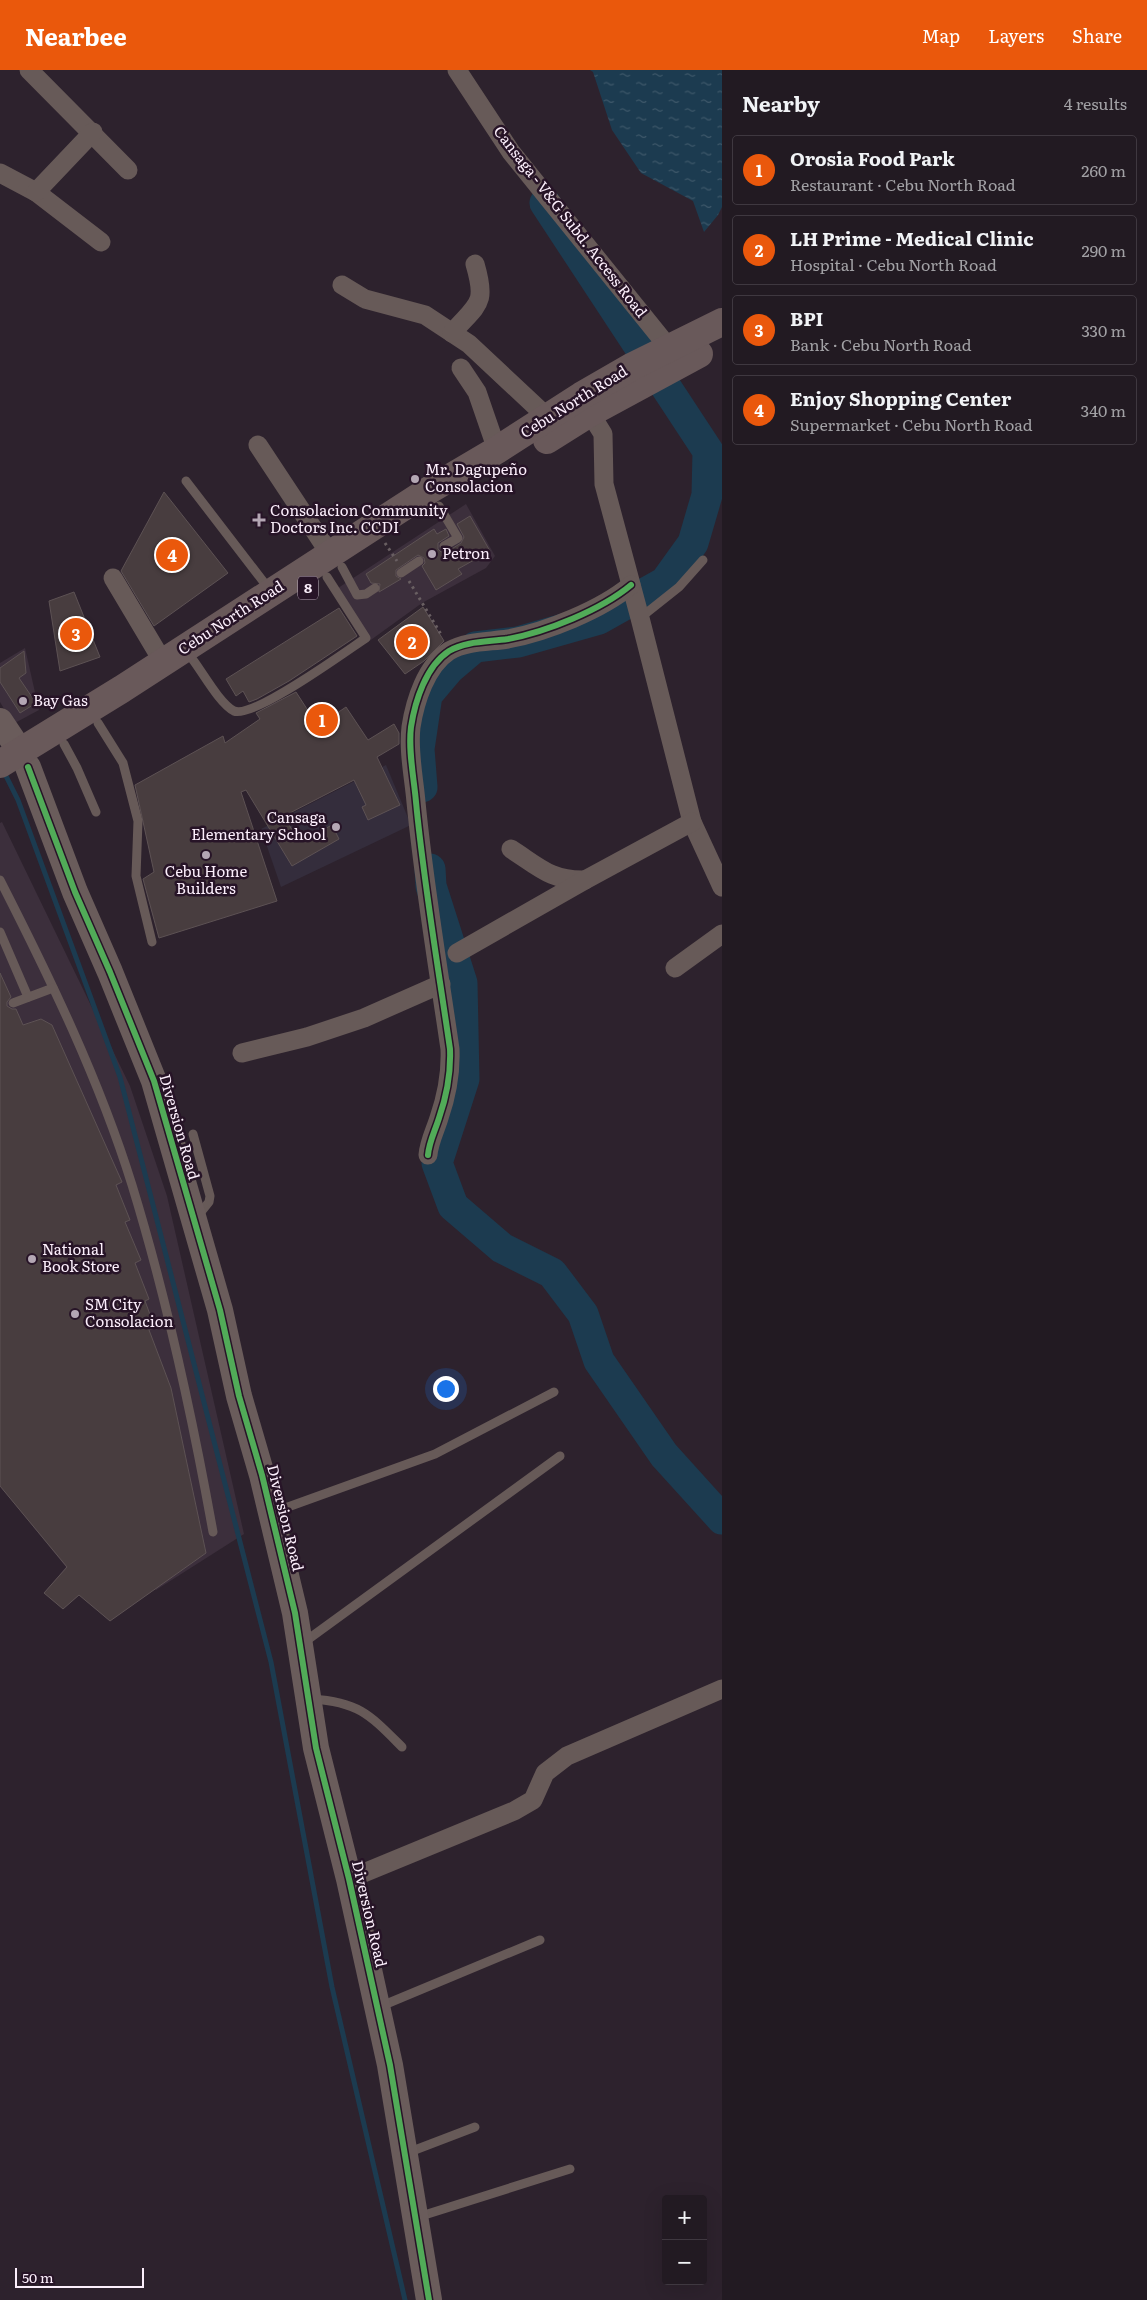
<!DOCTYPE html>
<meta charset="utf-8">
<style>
body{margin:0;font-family:Literata,serif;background:#2e272f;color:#f1f3f6}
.controls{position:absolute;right:15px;bottom:15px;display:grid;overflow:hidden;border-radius:5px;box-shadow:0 5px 20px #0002}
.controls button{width:45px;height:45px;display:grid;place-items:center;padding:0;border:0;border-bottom:1px solid #3f3840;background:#221a22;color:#f1f3f6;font:25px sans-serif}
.scale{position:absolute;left:15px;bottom:12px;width:129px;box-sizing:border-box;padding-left:5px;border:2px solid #fceffc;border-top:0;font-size:14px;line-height:18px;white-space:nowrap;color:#fceffc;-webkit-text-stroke:4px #271427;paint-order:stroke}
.you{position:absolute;left:445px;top:1318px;width:18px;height:18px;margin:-12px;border:4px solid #fff;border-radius:50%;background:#1a73e8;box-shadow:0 0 0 8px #1a73e833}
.badge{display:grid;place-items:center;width:32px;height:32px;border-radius:50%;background:#ea580c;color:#fff;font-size:16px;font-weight:700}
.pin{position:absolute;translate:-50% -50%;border:2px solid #fff;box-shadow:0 1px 5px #0006}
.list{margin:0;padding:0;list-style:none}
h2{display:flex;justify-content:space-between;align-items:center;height:65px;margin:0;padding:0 20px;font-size:21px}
h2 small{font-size:16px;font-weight:400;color:#a2a1a5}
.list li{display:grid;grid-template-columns:32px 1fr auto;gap:15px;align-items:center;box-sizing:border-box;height:70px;margin:0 10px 10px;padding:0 10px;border:1px solid #3f3840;border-radius:5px}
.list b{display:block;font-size:19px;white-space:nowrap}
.list p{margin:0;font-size:16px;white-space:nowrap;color:#a2a1a5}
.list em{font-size:16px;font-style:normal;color:#a2a1a5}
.map{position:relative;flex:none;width:722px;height:2230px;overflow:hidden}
header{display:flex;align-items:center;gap:30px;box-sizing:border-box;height:70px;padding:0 25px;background:#ea580c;color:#fff}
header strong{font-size:24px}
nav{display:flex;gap:28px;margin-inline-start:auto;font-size:18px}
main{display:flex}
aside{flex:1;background:#221a22}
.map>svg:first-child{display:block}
.commercial{fill:#3c2f3c}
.education{fill:#342d3c}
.water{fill:url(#water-ripples)}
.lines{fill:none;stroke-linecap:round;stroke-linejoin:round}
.stream{stroke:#1c3b50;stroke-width:5}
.river{stroke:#1c3b50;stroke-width:31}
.building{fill:#483d3f;stroke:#5d5254}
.path{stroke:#695f62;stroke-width:3;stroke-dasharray:2.5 4;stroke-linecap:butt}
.lane{stroke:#675a58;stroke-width:9}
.street{stroke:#675a58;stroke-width:19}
.secondary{stroke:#6a5c5b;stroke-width:26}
.primary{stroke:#69595a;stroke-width:28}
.cycleway-casing{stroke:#271427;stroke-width:9}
.cycleway{stroke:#51ab58;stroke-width:6}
.poi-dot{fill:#b4a7b4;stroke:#271427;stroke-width:2}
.labels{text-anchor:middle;stroke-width:5;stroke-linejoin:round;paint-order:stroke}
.shield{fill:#271427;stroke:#bcadbc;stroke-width:1}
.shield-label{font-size:14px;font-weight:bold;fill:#fceffc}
.street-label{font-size:15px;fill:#fceffc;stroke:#271427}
.poi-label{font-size:15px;fill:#fceffc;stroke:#271427;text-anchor:start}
</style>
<header>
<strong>Nearbee</strong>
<nav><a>Map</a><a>Layers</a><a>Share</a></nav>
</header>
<main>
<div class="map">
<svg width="722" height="2230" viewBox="0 0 722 2230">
<defs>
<pattern id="water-ripples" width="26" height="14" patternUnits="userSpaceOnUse" patternTransform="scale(1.25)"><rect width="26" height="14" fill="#1c3b50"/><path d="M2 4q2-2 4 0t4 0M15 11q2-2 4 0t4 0" fill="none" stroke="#3e586a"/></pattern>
</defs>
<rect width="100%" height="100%" fill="#2d222d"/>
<g class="commercial">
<polygon points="466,434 495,486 486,498 422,533 368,572 335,520"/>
<polygon points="25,578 39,640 13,654 0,632 0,593"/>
<polygon points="2,752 130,1016 167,1126 244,1464 156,1520 155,1519 110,1551 79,1525 63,1539 44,1523 66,1497 0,1416 0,753"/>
</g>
<polygon class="education" points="386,695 411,755 281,817 261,759"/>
<polygon class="water" points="590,0 722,0 722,137 718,145 704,162 693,131 641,103 612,60 593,2"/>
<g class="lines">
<polyline class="stream" points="3,700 18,730 120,1007 271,1592 332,1917 405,2230"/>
<g class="river">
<polyline points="422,717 419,679 427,625 449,599 475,577 518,572 599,549 665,512 693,473 707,425 708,381 545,133"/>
<polyline points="430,799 431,816 462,913 464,1009 437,1093 453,1136 502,1178 552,1203 583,1244 599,1291 664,1385 722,1449"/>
</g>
</g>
<g class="building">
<polygon points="164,422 228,503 154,556 121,501"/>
<polygon points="470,446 490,481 458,499 462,504 436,520 422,496 425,493 424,488 418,485 396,500 396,506 401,509 379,522 380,514 371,513 366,504 434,459 437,464 446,459 449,466 438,473 438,479 441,482 447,482 461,473 464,467 457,454"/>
<polygon points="74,522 100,587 60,601 49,531"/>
<polygon points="423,537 444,571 424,591 405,604 378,570"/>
<polygon points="339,538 357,566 289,611 257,629 249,632 243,621 236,626 226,609"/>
<polygon points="24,581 26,603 19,608 36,633 20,643 0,612 0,598"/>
<polygon points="296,622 318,656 346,637 368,670 394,654 399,663 399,674 377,687 400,735 368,750 362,737 366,735 354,710 284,746 299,772 332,755 339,769 292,796 246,720 241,722 277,831 159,868 143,809 154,802 135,715 223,666 225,673 260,649 256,643"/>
<polygon points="0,903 11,927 7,932 7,936 12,939 16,939 23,955 41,949 52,955 122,1112 116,1115 130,1150 125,1152 141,1190 135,1193 149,1229 145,1231 155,1258 149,1260 171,1318 206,1483 110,1551 79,1525 63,1539 44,1523 67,1497 0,1416"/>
</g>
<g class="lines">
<g class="path">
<polyline points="385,473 397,491"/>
<polyline points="409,511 442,566"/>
</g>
<g class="lane">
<polyline points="186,411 269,519"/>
<polyline points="439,436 458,468 444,476"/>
<polyline points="342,497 357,525 366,524 375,518"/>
<polyline points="401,503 419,491"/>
<polyline points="640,548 679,517 703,490"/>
<path d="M193 590C203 603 220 634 234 641 253 649 345 582 366 568L327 507"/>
<polyline points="98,653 123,693 138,751 136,806 152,872"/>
<polyline points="64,674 77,698 96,742"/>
<path d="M0 810C50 908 99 1009 132 1115 167 1229 192 1345 213 1462"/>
<polyline points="0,862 28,927"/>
<polyline points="13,933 53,918"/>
<polyline points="193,1064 210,1126 209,1132 197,1147"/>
<polyline points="274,1442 435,1384 554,1322"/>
<polyline points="303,1573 560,1386"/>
<path d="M312 1629C359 1632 370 1645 402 1677"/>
<polyline points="379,1937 540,1870"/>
<polyline points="407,2083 475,2057"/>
<polyline points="418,2147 570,2099"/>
</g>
<g class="street">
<polyline points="29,0 128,100"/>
<polyline points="457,0 511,82 669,278"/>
<polyline points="0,103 36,122 101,172"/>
<polyline points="36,122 93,62"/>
<polyline points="342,215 365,229 425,245 469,274 547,347"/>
<path d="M452 263C478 233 487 235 475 194"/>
<polyline points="461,298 477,322 497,380"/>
<polyline points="590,343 603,364 604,414 640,548 692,752 722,817"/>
<polyline points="258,375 330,484"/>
<polyline points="113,508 163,592"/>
<path d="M511 779C539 797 551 811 585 810"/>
<polyline points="457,883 585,810 692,752"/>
<polyline points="675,898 722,864"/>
<polyline points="242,983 307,967 364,948 441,914"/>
<path d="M428 1085C429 1072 435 1061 439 1048 447 1025 451 1003 450 979 438 896 424 815 416 732 414 708 408 681 411 657 415 631 426 596 449 581 466 571 488 572 508 569 546 562 601 540 631 515"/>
<polyline points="349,1809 514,1741 533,1730 545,1703 567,1686 722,1619"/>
</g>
<g class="secondary">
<polyline points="0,651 20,681"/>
<polyline points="28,697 75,822 110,902 154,1011 220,1240 239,1326 262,1405 295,1543 316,1678 349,1809 390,1995 429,2230"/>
</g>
<g class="primary">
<polyline points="547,370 590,343 699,284"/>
<polyline points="0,694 122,619 431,419 497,380 581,326 633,296 722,252"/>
</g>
<g class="cycleway-casing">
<g id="cycleway">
<polyline points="28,697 75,822 110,902 154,1011 220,1240 239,1326 262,1405 295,1543 316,1678 349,1809 390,1995 429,2230"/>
<path d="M428 1085C429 1072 435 1061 439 1048 447 1025 451 1003 450 979 438 896 424 815 416 732 414 708 408 681 411 657 415 631 426 596 449 581 466 571 488 572 508 569 546 562 601 540 631 515"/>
</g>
</g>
<use href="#cycleway" class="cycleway"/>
</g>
<g class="poi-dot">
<circle cx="415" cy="409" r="5"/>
<path d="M256.5 442.5h5v5h5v5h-5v5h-5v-5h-5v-5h5z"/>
<circle cx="432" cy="484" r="5"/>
<circle cx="23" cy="631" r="5"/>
<circle cx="336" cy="757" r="5"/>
<circle cx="206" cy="785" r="5"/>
<circle cx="32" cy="1189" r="5"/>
<circle cx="75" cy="1244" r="5"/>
</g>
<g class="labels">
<rect class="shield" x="298" y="506.5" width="20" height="23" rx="4"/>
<g class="shield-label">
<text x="308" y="523">8</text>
</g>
<g class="street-label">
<text transform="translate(570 152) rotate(52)" y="5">Cansaga - V&amp;G Subd. Access Road</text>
<text transform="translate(574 332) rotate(-32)" y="5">Cebu North Road</text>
<text transform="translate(231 548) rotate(-33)" y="5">Cebu North Road</text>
<text transform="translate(179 1057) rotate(74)" y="5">Diversion Road</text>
<text transform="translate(285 1448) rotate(76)" y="5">Diversion Road</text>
<text transform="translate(369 1844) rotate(77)" y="5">Diversion Road</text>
</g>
<g class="poi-label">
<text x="425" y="405">Mr. Dagupeño<tspan x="425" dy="17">Consolacion</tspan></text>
<text x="270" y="446">Consolacion Community<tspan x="270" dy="17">Doctors Inc. CCDI</tspan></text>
<text x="442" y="489">Petron</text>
<text x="33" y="636">Bay Gas</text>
<text x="326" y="753" text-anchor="end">Cansaga<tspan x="326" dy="17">Elementary School</tspan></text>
<text x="206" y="807" text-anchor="middle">Cebu Home<tspan x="206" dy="17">Builders</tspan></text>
<text x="42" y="1185">National<tspan x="42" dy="17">Book Store</tspan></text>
<text x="85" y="1240">SM City<tspan x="85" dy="17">Consolacion</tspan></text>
</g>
</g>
</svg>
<div class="controls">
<button>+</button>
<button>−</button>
</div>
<div class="scale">50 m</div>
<div class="you"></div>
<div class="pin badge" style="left:322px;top:650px">1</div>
<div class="pin badge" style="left:412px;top:572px">2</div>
<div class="pin badge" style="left:76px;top:564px">3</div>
<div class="pin badge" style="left:172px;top:485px">4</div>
</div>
<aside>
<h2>Nearby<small>4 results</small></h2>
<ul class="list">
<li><span class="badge">1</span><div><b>Orosia Food Park</b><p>Restaurant · Cebu North Road</p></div><em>260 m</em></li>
<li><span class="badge">2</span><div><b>LH Prime - Medical Clinic</b><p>Hospital · Cebu North Road</p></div><em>290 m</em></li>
<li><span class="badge">3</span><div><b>BPI</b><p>Bank · Cebu North Road</p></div><em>330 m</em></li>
<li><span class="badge">4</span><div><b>Enjoy Shopping Center</b><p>Supermarket · Cebu North Road</p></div><em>340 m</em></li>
</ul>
</aside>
</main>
